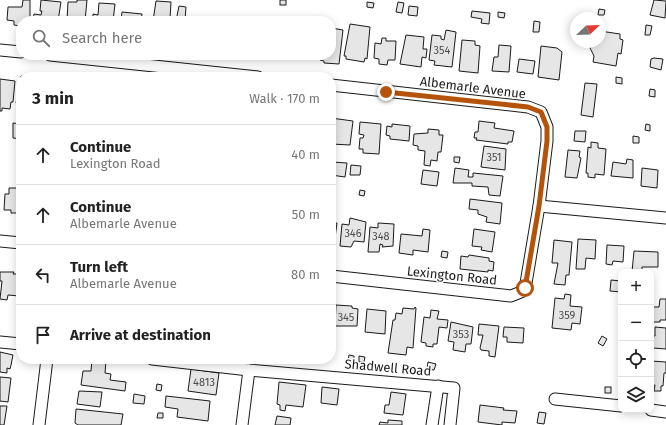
<!DOCTYPE html>
<meta charset="utf-8">
<style>
body{margin:0;font-family:"Fira Sans",sans-serif;background:#f2f2f2;color:#222}
.controls{position:absolute;right:12px;bottom:12px;display:grid;overflow:hidden;border-radius:8px;box-shadow:0 2px 10px #0003}
.controls button{width:36px;height:36px;display:grid;place-items:center;padding:0;border:0;border-bottom:1px solid #e0e0e0;background:#fff;color:#222;font:20px sans-serif}
.compass{position:absolute;left:570px;top:12px;width:36px;height:36px;border-radius:50%;background:#fff;box-shadow:0 2px 10px #0003;rotate:67deg}
.stop{position:absolute;width:12px;height:12px;margin:-9px;border:3px solid #b45309;border-radius:50%;background:#fff}
.stop.end{background:#b45309;border-color:#fff;box-shadow:0 1px 4px #0008}
.list{margin:0;padding:0;list-style:none}
h2{display:flex;justify-content:space-between;align-items:center;height:52px;margin:0;padding:0 16px;font-size:17px}
h2 small{font-size:13px;font-weight:400;color:#767676}
.list li{display:grid;grid-template-columns:26px 1fr auto;gap:12px;align-items:center;box-sizing:border-box;height:60px;padding:0 16px;border-top:1px solid #e0e0e0}
.list b{display:block;font-size:15px;white-space:nowrap}
.list p{margin:0;font-size:13px;white-space:nowrap;color:#767676}
.list em{font-size:13px;font-style:normal;color:#767676}
.icon{flex:none;width:22px;height:22px;fill:none;stroke:currentColor;stroke-width:2;stroke-linecap:round;stroke-linejoin:round}
.map{position:relative;flex:none;width:666px;height:425px;overflow:hidden}
.search{position:absolute;background:#fff;box-shadow:0 2px 10px #0003;left:16px;top:16px;width:320px;height:44px;display:flex;align-items:center;gap:10px;box-sizing:border-box;padding:0 14px;border-radius:16px;color:#767676;font-size:15px}
.panel{position:absolute;background:#fff;box-shadow:0 2px 10px #0003;left:16px;top:72px;width:320px;height:292px;border-radius:16px}
.map>svg:first-child{display:block}
.building{fill:#e6e6e6;stroke:#1a1a1a}
.lines{fill:none;stroke-linecap:round;stroke-linejoin:round}
.street-casing{stroke:#1a1a1a;stroke-width:13}
.street{stroke:#fff;stroke-width:11}
.route{stroke:#b45309;stroke-width:5}
.labels{text-anchor:middle;stroke-width:3;stroke-linejoin:round;paint-order:stroke}
.number-label{font-size:11px;fill:#4d4d4d}
.street-label{font-size:13px;fill:#1a1a1a;stroke:#fff}
</style>
<div class="map">
<svg width="666" height="425" viewBox="0 0 666 425">
<rect width="100%" height="100%" fill="#fff"/>
<g class="building">
<polygon points="23,0 30,0 30,21 21,21 21,26 14,25 14,21 7,20 8,7 22,7"/>
<polygon points="41,0 61,2 58,21 33,21 34,14 41,15 42,11 40,11"/>
<polygon points="77,0 87,0 85,21 67,21 68,2 77,2"/>
<rect x="280" y="0" width="6" height="5"/>
<polygon points="654,0 666,1 665,18 650,15"/>
<polygon points="156,1 171,2 170,19 167,19 166,21 153,21"/>
<polygon points="367,2 374,3 373,8 367,7"/>
<polygon points="398,2 404,3 402,13 396,12"/>
<polygon points="99,3 115,4 113,21 93,21 93,14 98,15"/>
<polygon points="179,6 186,7 185,20 196,21 176,21"/>
<polygon points="409,6 418,7 417,16 408,15"/>
<polygon points="599,9 605,10 604,15 598,15"/>
<polygon points="472,11 490,13 489,24 481,23 482,19 471,17"/>
<polygon points="122,12 142,14 141,21 121,21"/>
<polygon points="498,12 505,13 504,18 498,17"/>
<polygon points="209,17 220,18 219,21 208,21"/>
<polygon points="534,21 540,22 539,32 533,32"/>
<polygon points="350,24 370,27 367,59 365,58 364,62 346,59 346,56 344,56"/>
<polygon points="646,25 652,26 650,35 645,35"/>
<polygon points="331,28 343,30 339,64 324,63 324,61 320,60 320,55 331,55"/>
<polygon points="446,30 456,32 452,67 434,65 435,61 429,60 432,35 441,36 441,39 444,40"/>
<polygon points="600,31 620,34 620,39 623,40 621,54 618,53 616,66 593,62 594,56 590,48 593,43 600,42"/>
<polygon points="406,35 424,37 423,49 427,49 426,58 422,57 421,67 400,64"/>
<polygon points="382,38 386,38 386,41 396,41 395,60 388,60 387,65 379,64 379,59 374,58 375,43 381,44"/>
<polygon points="462,40 475,41 475,45 480,46 478,73 459,71"/>
<polygon points="499,45 511,46 509,72 492,71 494,57 498,57"/>
<polygon points="541,46 557,48 562,52 559,80 538,77"/>
<polygon points="654,58 663,59 661,70 650,67 651,59"/>
<polygon points="519,59 535,61 533,74 517,72"/>
<polygon points="21,76 26,77 21,77 21,108 17,108 18,103 16,103"/>
<polygon points="616,77 622,78 622,84 616,83"/>
<polygon points="0,79 15,81 13,102 11,102 10,109 2,108 2,111 0,111"/>
<polygon points="585,83 597,84 593,117 581,115"/>
<polygon points="650,89 655,90 655,97 649,96"/>
<polygon points="331,118 353,121 350,145 331,144"/>
<polygon points="479,121 495,123 494,128 514,131 512,142 508,142 508,144 476,140 477,138 474,138 475,132 478,132"/>
<polygon points="360,122 381,124 379,154 363,153 363,149 359,149 360,138 363,138 364,135 359,134"/>
<polygon points="13,123 21,124 21,139 13,138"/>
<polygon points="392,124 410,126 409,141 390,139 390,136 386,135 387,126 392,127"/>
<polygon points="646,124 650,125 650,131 645,130"/>
<polygon points="428,129 439,130 439,135 443,135 441,152 438,152 437,161 431,160 430,166 424,165 425,151 418,150 418,146 413,145 414,134 428,133"/>
<polygon points="575,131 586,131 585,142 574,141"/>
<polygon points="633,136 639,137 639,143 633,143"/>
<polygon points="591,142 598,143 598,148 606,149 604,175 595,174 595,178 588,177 588,173 586,173 588,147 591,148"/>
<polygon points="484,146 506,149 505,170 481,167"/>
<polygon points="568,150 580,151 579,157 581,158 577,178 565,177"/>
<polygon points="454,157 460,157 459,163 454,162"/>
<polygon points="627,159 633,160 633,178 611,176 613,162 626,164"/>
<polygon points="332,162 347,163 345,177 331,175"/>
<polygon points="351,165 361,166 360,175 350,175"/>
<polygon points="455,168 469,170 468,177 473,177 473,173 503,176 500,196 489,195 488,187 472,186 472,183 453,183"/>
<polygon points="642,168 658,170 657,188 641,186"/>
<polygon points="423,170 439,172 437,186 421,184"/>
<polygon points="9,188 21,188 21,213 11,213 11,210 4,210 5,194 9,194"/>
<polygon points="360,190 365,191 364,196 359,195"/>
<polygon points="470,199 502,203 500,224 486,222 487,217 478,214 478,210 469,209"/>
<polygon points="350,218 366,222 364,242 354,241 351,247 340,246 342,224 349,225"/>
<polygon points="331,223 337,223 334,245 331,245"/>
<polygon points="378,223 394,224 393,246 382,247 383,245 380,244 379,252 368,252 370,227 378,228"/>
<polygon points="423,229 430,230 428,252 413,250 413,255 399,253 401,234 422,236"/>
<polygon points="474,229 495,232 492,252 481,250 482,247 472,246"/>
<polygon points="578,239 596,240 595,259 586,258 585,269 576,269"/>
<polygon points="554,240 572,242 569,275 566,275 565,285 554,284 558,263 552,263"/>
<polygon points="607,245 624,246 623,262 613,261 612,265 606,264"/>
<polygon points="442,251 448,252 447,258 441,257"/>
<polygon points="634,251 658,252 658,267 642,267 642,272 632,272"/>
<polygon points="469,255 489,258 489,261 494,262 493,271 488,270 488,272 460,269 461,256 468,257"/>
<polygon points="0,272 14,272 13,274 21,274 19,296 8,295 7,300 0,299 2,281 0,281"/>
<polygon points="611,280 621,281 621,292 610,291"/>
<polygon points="565,294 571,295 570,306 582,307 580,324 572,323 571,330 552,328 555,298 564,299"/>
<polygon points="660,299 666,299 666,320 660,320 660,322 651,322 652,307 659,307"/>
<polygon points="336,305 352,306 352,308 358,309 357,326 335,326"/>
<polygon points="415,307 416,308 413,348 407,347 406,355 388,353 393,320 395,320 396,313 402,314 403,308 414,309"/>
<polygon points="367,309 386,311 385,334 365,332"/>
<polygon points="431,310 439,311 437,319 448,320 447,328 439,327 437,344 433,344 433,347 426,346 426,343 421,342 424,317 430,318"/>
<polygon points="451,322 473,327 471,344 466,344 465,352 453,350 454,342 448,341"/>
<polygon points="479,324 499,326 495,357 489,356 489,351 481,350 480,348 483,335 478,335"/>
<polygon points="504,327 524,328 523,343 507,342 507,337 503,337"/>
<polygon points="655,327 666,328 666,349 653,348 653,336 655,336"/>
<polygon points="602,336 607,339 603,346 598,343"/>
<polygon points="0,352 13,355 11,365 10,369 7,368 7,373 0,372"/>
<polygon points="349,355 354,356 354,362 348,361"/>
<polygon points="359,356 365,357 364,362 359,362"/>
<polygon points="92,359 106,361 105,373 111,374 110,380 126,382 125,391 81,385 83,371 91,371"/>
<polygon points="651,361 666,362 666,373 664,373 663,386 661,386 661,391 654,391 655,385 651,385"/>
<polygon points="428,362 436,364 434,370 427,369"/>
<polygon points="405,366 412,367 411,374 403,372"/>
<polygon points="191,369 219,373 216,395 188,391"/>
<polygon points="0,377 11,378 8,402 0,401"/>
<polygon points="279,382 306,385 303,407 286,405 285,411 280,410 280,405 277,404"/>
<polygon points="157,384 162,385 161,391 156,390"/>
<polygon points="322,387 339,389 337,405 321,403"/>
<rect x="605" y="387" width="6" height="6"/>
<polygon points="79,391 102,392 100,407 77,404"/>
<polygon points="391,392 406,394 403,415 384,413 385,405 389,405"/>
<polygon points="134,394 145,396 144,404 133,403"/>
<polygon points="166,396 210,401 208,421 177,417 178,409 165,407"/>
<polygon points="480,405 504,408 503,410 517,411 515,423 502,422 502,425 478,422"/>
<polygon points="0,406 7,406 4,425 0,425"/>
<polygon points="76,409 123,414 121,425 78,425 75,423"/>
<polygon points="539,412 546,413 544,424 537,423"/>
<polygon points="158,413 163,413 163,418 157,418"/>
<polygon points="277,416 291,418 290,425 275,425"/>
<polygon points="388,420 402,421 402,425 379,425 380,422 388,423"/>
</g>
<g class="lines">
<g class="street-casing">
<g id="street">
<polyline points="0,50 21,52"/>
<polyline points="50,55 258,77"/>
<polyline points="331,85 528,107 541,112 547,127 547,141 539,206 526,283 521,292 511,296 331,276"/>
<polyline points="539,206 666,218"/>
<polyline points="0,241 21,243"/>
<polyline points="0,342 21,344"/>
<polyline points="152,359 249,370 454,388 450,425"/>
<polyline points="555,399 621,406"/>
<polyline points="651,410 666,412"/>
<polyline points="39,425 47,359"/>
<polyline points="242,425 249,370"/>
<polyline points="432,425 438,386"/>
</g>
</g>
<use href="#street" class="street"/>
</g>
<g class="lines">
<polyline class="route" points="386,92 528,107 541,112 547,127 547,141 539,206 525,288"/>
</g>
<g class="labels">
<g class="number-label">
<text x="442" y="54">354</text>
<text x="494" y="161">351</text>
<text x="353" y="237">346</text>
<text x="381" y="240">348</text>
<text x="567" y="319">359</text>
<text x="346" y="321">345</text>
<text x="461" y="338">353</text>
<text x="204" y="386">4813</text>
</g>
<g class="street-label">
<text transform="translate(473 87) rotate(7)" y="5">Albemarle Avenue</text>
<text transform="translate(452 275) rotate(6)" y="5">Lexington Road</text>
<text transform="translate(388 367) rotate(5)" y="5">Shadwell Road</text>
</g>
</g>
</svg>
<div class="controls">
<button>+</button>
<button>−</button>
<button><svg class="icon" aria-label="locate" viewBox="0 0 24 24"><circle cx="12" cy="12" r="6"/><path d="M12 2v4M12 18v4M2 12h4M18 12h4"/></svg></button>
<button><svg class="icon" aria-label="layers" viewBox="0 0 24 24"><path d="M12 4l9 5-9 5-9-5zM3 14l9 5 9-5"/></svg></button>
</div>
<svg class="compass" viewBox="-18 -18 36 36"><path d="M0-13l5 13h-10z" fill="#e53935"/><path d="M0 13l5-13h-10z" fill="#767676"/></svg>
<div class="stop" style="left:525px;top:288px"></div>
<div class="stop end" style="left:386px;top:92px"></div>
<div class="search"><svg class="icon" aria-label="search" viewBox="0 0 24 24"><circle cx="10" cy="10" r="6"/><path d="M15 15l6 6"/></svg>Search here</div>
<section class="panel">
<h2>3 min<small>Walk · 170 m</small></h2>
<ul class="list">
<li><svg class="icon" aria-label="ahead" viewBox="0 0 24 24"><path d="M12 20V5M6 11l6-6 6 6"/></svg><div><b>Continue</b><p>Lexington Road</p></div><em>40 m</em></li>
<li><svg class="icon" aria-label="ahead" viewBox="0 0 24 24"><path d="M12 20V5M6 11l6-6 6 6"/></svg><div><b>Continue</b><p>Albemarle Avenue</p></div><em>50 m</em></li>
<li><svg class="icon" aria-label="left" viewBox="0 0 24 24"><path d="M17 20v-9H6M10 6l-5 5 5 5"/></svg><div><b>Turn left</b><p>Albemarle Avenue</p></div><em>80 m</em></li>
<li><svg class="icon" aria-label="arrive" viewBox="0 0 24 24"><path d="M6 21V4h12l-3 4 3 4H6"/></svg><div><b>Arrive at destination</b></div></li>
</ul>
</section>
</div>
